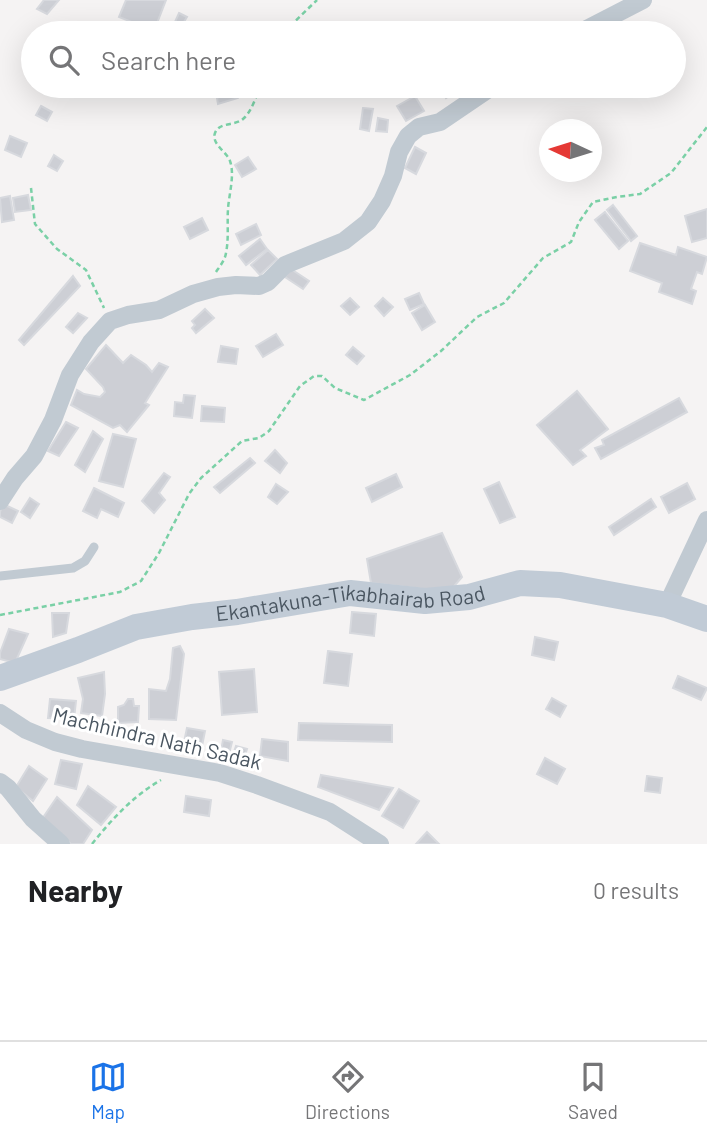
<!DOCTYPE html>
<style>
body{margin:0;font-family:Barlow,sans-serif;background:#f6f6f6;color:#202124}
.compass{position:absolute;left:539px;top:119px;width:63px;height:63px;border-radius:50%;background:#fff;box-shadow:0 7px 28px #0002;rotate:274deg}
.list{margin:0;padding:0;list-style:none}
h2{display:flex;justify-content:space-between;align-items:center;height:91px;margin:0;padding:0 28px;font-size:30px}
h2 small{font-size:23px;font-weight:400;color:#757577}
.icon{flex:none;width:38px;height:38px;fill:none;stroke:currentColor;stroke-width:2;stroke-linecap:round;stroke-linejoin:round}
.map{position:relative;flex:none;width:707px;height:844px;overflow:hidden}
.search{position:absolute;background:#fff;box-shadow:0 7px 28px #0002;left:21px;right:21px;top:21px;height:77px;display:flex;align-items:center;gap:18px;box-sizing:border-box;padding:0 24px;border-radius:38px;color:#757577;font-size:26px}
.sheet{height:196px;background:#fff}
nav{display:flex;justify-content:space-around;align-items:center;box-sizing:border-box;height:98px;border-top:2px solid #e0e0e0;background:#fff;font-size:19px;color:#757577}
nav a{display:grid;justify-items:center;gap:4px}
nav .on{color:#1a73e8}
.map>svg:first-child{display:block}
.building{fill:#cdcfd5;stroke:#d7d9de;stroke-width:2}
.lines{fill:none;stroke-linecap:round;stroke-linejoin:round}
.path{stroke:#7ad0a6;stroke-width:2.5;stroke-dasharray:5 3.5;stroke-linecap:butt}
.service{stroke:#c1cad2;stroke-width:9}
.minor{stroke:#c1cad2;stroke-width:18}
.secondary{stroke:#c1cbd6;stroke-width:26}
.labels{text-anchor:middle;stroke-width:6;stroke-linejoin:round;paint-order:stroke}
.street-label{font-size:21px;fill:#4a5661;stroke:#fff}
</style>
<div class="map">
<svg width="707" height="844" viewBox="0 0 707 844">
<rect width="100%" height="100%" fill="#f5f3f3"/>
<g class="building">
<polygon points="44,0 59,0 47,14 37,9"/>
<polygon points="126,0 166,0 154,31 119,17"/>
<polygon points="179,13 187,17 177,33 170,33"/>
<polygon points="227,86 238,86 237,88 244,91 238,98 218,104 217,98 223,95 221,89"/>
<polygon points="438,86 463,86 446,98"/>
<polygon points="415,96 424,111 406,121 397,106"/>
<polygon points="41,106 52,112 47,121 36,115"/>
<polygon points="363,108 373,109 369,131 360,129"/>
<polygon points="378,118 388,120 387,132 376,131"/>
<polygon points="10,136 27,143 21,157 5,150"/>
<polygon points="415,147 426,153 416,174 405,168"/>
<polygon points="54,155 63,161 57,171 48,166"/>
<polygon points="248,157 256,169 242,177 235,165"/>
<polygon points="28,195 31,210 15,212 13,198"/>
<polygon points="10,196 14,220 2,222 0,198"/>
<polygon points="613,205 637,236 631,241 607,210"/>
<polygon points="707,209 707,238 692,242 685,216"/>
<polygon points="605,212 628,241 619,249 595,220"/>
<polygon points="202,218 208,230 190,239 184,227"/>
<polygon points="256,224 261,235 241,245 236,234"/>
<polygon points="260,239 267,249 246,265 239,256"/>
<polygon points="640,243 676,255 678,247 707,257 702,274 697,272 691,289 696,291 692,304 659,292 662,283 630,271"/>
<polygon points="268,250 277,259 260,275 251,265"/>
<polygon points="291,269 309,281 303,289 285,277"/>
<polygon points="73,276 80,286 24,345 19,340"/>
<polygon points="419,293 424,304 410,310 405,299"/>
<polygon points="350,298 359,307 350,315 341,306"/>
<polygon points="383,298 393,307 384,316 375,306"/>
<polygon points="425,305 435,322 422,330 412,313"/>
<polygon points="205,309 214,318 196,333 192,328 195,325 192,321"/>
<polygon points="78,313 87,318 73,333 66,327"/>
<polygon points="276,334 283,345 263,357 256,346"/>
<polygon points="106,345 123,363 131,355 146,365 152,372 159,363 168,367 145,403 149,405 127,432 120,425 113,428 71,405 77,390 84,394 100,397 105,392 103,387 86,369"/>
<polygon points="221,346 238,349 236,364 218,362"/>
<polygon points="353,347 364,356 357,364 346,355"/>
<polygon points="577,391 608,429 580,450 586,456 573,465 537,425"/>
<polygon points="184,395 195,396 192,418 174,416 175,402 183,403"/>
<polygon points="679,398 687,412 601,459 595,448 604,445 602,440"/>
<polygon points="202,406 225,408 224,422 201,421"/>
<polygon points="66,422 78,428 59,456 48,451"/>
<polygon points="93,431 103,439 85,472 75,465"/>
<polygon points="113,434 136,439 123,487 99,481"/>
<polygon points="275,450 287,463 280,473 265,461"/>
<polygon points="250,458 255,463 220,493 214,487"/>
<polygon points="164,473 170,477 159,493 165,500 154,513 142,501"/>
<polygon points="396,474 402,487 372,502 366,488"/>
<polygon points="499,482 515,517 500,523 484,489"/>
<polygon points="687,483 695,499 669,513 661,497"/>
<polygon points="276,484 288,492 277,504 268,497"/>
<polygon points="94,488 124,503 118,517 101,509 97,518 83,511"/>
<polygon points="30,498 39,504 30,518 21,512"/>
<polygon points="651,499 656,507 614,535 609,527"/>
<polygon points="3,504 18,511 12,523 0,517 0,512"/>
<polygon points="442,533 462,577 449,592 371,583 367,559"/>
<polygon points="352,612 376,614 374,636 350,633"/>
<polygon points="52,613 69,613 66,633 53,637"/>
<polygon points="9,629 28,634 15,663 0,659 0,653"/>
<polygon points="535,637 558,642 554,660 532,655"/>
<polygon points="180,646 184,654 176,720 149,719 149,689 166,691 170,679 173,648"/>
<polygon points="328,651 352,654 348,686 324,683"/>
<polygon points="254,669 257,712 222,715 219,672"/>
<polygon points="104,672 105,694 102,716 81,713 83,699 78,678"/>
<polygon points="678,676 707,688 701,700 673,688"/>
<polygon points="552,698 566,706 560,717 546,709"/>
<polygon points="50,699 76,701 74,719 48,718"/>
<polygon points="128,699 133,699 134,706 139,706 138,722 118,723 118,707 124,705"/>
<polygon points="299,723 392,725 392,742 298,740"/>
<polygon points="187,728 205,731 202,746 184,742"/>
<polygon points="262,739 288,742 288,761 260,756"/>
<polygon points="223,740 232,742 228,758 220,756"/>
<polygon points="236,746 247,749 243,761 232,758"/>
<polygon points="545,758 565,769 557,784 537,774"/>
<polygon points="61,760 82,764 76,789 55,784"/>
<polygon points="29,766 47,779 33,801 16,787"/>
<polygon points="321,775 393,788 379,810 318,787"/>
<polygon points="647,776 662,778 660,793 645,791"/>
<polygon points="88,786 116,807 101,825 77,805"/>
<polygon points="399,789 419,801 403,828 382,816"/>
<polygon points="186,796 211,800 209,816 184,812"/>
<polygon points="57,797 92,830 83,844 71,844 42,819"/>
<polygon points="427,832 439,844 416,844"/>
</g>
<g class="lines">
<g class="path">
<polyline points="285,33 287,29 317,0"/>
<polyline points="31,188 35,224 57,249 86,270 104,308"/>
<path d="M216 272C220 266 225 260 226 253 229 238 227 224 228 209 229 194 235 175 230 161 227 152 211 144 215 133 219 122 235 126 243 119 252 111 256 97 260 86"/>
<polyline points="0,615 120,592 141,581 159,553 189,494 201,478 242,441 259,438 269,431 300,386 314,376 322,376 335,388 364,400 410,375 441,351 477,317 504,303 543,258 571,242 579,222 593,202 617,197 640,194 671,173 707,127"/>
<path d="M92 844C112 819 133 796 161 780"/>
</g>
<polyline class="service" points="0,576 73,568 85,561 94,547"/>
<g class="minor">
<polyline points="579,33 643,0"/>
<polyline points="0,501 15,478 34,456 53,420 70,375 91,342 110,321 128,315 159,310 193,294 218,287 236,285 259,286 268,282 285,265 344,241 368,222 382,201 393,176 399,152 408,136 419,127 440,122 493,86"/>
<polyline points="667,605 707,520"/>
<polyline points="0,713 26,730 55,742 82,749 220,773 257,785 330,812 380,844"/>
<polyline points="0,782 8,788 33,819 61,844"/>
</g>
<path class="secondary" id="s1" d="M0 678 78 650 136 627 192 617 237 612 350 593 425 601 469 597 520 583 560 585 667 605 707 619"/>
</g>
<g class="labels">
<g class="street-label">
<text dy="7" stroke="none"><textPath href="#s1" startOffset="362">Ekantakuna-Tikabhairab Road</textPath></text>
<text transform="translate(157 739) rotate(13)" y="7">Machhindra Nath Sadak</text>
</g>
</g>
</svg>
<svg class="compass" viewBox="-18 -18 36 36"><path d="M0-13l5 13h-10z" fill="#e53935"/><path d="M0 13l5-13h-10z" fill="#757577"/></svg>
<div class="search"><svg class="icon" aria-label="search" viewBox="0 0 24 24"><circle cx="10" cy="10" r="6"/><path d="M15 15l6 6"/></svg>Search here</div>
</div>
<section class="sheet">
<h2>Nearby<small>0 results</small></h2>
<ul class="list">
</ul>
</section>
<nav>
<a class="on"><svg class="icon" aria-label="map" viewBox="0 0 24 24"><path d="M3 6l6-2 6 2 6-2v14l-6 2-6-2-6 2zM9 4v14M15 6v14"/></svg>Map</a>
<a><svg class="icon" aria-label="directions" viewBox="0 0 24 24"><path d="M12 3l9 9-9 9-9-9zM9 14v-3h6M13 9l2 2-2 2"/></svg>Directions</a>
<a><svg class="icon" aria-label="saved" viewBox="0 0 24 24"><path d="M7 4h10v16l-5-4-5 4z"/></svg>Saved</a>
</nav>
